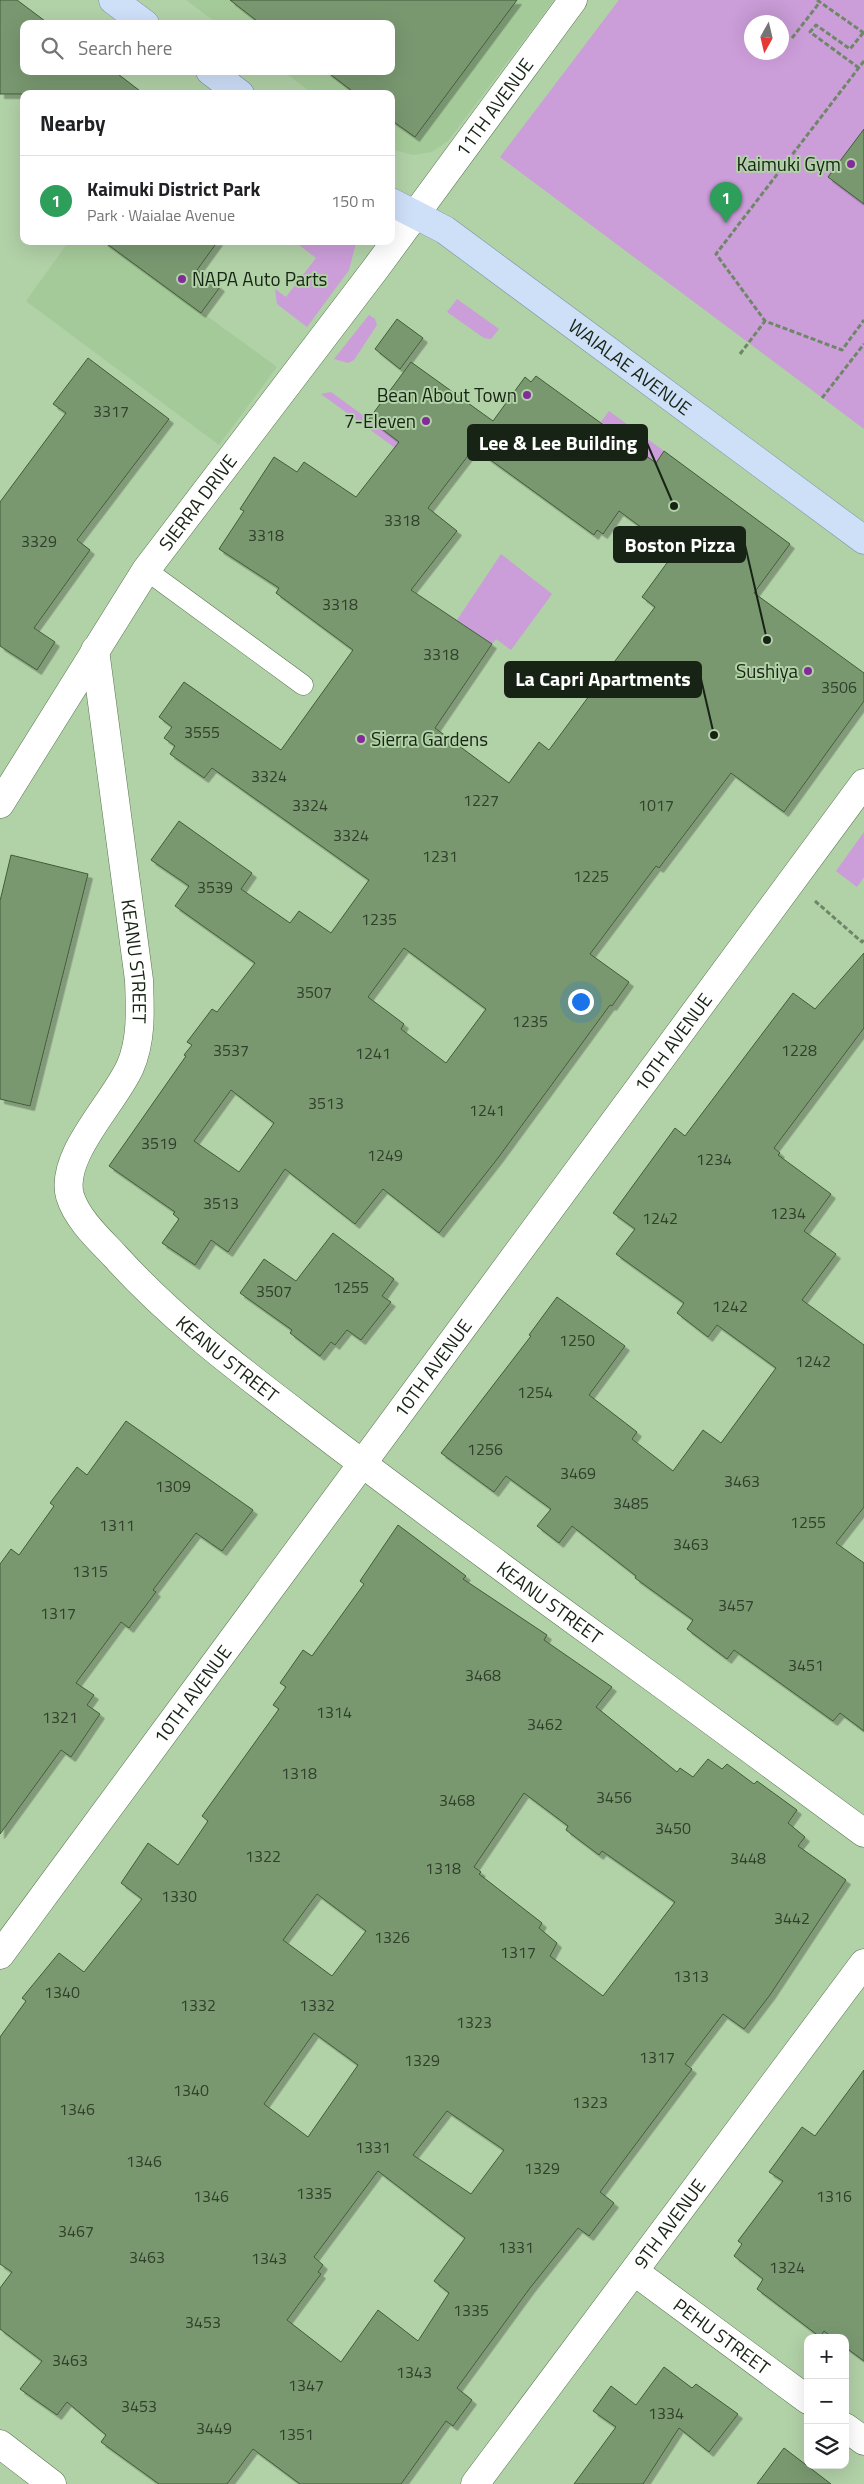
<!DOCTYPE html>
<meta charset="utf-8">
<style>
body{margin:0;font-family:"Titillium Web",sans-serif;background:#f6f6f6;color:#202124}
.controls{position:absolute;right:15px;bottom:15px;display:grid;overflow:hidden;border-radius:10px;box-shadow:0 5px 20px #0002}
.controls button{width:45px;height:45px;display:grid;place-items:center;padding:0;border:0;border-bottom:1px solid #e0e0e0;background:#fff;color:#202124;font:25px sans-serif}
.compass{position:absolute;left:744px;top:15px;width:45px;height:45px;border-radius:50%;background:#fff;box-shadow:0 5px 20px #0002;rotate:188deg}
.you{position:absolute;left:580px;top:1001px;width:18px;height:18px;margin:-12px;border:4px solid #fff;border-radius:50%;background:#1a73e8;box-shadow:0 0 0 8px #1a73e833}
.badge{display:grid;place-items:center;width:32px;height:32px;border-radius:50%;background:#1a73e8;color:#fff;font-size:16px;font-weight:700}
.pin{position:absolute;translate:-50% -41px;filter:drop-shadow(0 1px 2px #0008)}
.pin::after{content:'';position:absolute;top:26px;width:18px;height:15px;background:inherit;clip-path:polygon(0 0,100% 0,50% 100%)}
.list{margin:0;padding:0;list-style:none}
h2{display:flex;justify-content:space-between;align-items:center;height:65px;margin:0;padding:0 20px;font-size:21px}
h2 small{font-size:16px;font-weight:400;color:#757577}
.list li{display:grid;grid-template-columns:32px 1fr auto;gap:15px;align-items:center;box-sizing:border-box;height:90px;padding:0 20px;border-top:1px solid #e0e0e0}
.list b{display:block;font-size:19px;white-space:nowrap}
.list p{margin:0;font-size:16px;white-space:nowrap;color:#757577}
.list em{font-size:16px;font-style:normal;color:#757577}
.icon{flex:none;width:28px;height:28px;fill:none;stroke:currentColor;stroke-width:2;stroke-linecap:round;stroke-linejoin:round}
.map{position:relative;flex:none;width:864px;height:2484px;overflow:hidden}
.search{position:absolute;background:#fff;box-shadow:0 5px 20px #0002;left:20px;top:20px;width:375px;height:55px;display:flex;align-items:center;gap:12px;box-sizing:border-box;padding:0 18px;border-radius:10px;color:#757577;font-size:19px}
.panel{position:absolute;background:#fff;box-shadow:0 5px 20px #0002;left:20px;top:90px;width:375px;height:155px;border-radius:10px}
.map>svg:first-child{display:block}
.built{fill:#a5ca99}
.green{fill:#cb9dd9;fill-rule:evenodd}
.building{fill:#799870;stroke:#415d38;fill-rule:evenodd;filter:url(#shadow)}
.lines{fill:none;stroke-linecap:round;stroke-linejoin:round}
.service-casing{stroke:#5a7751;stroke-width:21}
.minor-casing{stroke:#5a7751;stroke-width:29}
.tertiary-casing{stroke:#5a7751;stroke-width:29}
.primary-casing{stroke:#7990a6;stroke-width:29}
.path{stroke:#6f8768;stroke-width:3;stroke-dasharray:5 2.5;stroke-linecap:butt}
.service{stroke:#fff;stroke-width:20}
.minor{stroke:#fff;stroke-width:28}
.tertiary{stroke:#fff;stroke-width:28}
.primary{stroke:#cedff8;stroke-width:28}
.poi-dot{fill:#822b99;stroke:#b1d1a7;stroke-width:2}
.labels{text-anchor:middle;stroke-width:4;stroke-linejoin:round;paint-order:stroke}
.number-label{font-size:16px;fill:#30402b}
.street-label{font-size:19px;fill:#172314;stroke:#b1d1a7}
.poi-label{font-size:19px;fill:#172314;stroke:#b1d1a7;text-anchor:end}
.leader{fill:none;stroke:#172314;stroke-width:2}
.callout-dot{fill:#172314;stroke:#b1d1a7;stroke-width:2}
.callout{fill:#172314;stroke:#172314;stroke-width:2}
.callout-label{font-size:20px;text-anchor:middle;font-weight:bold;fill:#fff}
</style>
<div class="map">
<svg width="864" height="2484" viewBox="0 0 864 2484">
<defs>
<filter id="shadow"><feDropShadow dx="4.5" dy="4.5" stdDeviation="0" flood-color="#0004"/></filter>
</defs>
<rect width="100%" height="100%" fill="#b1d1a7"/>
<g class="built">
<polygon points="186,0 554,0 448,141 432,152 413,155 391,149 391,94 313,94 283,71 391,71 391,24 218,24"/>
<polygon points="69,241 104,241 277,367 219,445 26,301"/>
</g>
<g class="green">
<path d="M619 0H864V429L500 157ZM752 22H782V52H752Z"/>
<polygon points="294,241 356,241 356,243 349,270 307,327 277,304 275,289 286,297 316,258"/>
<polygon points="457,299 499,329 491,339 484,338 447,312"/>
<polygon points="369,315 375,319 377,325 354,360 348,363 334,359"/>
<polygon points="331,392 450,479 446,485 321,394"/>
<polygon points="609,411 664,451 651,469 600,423"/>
<polygon points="501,554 552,594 511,650 496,639 492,644 457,620"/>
<polygon points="864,832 864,877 857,887 836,871"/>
</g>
<g class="building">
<polygon points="0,0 17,0 49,24 24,24 24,71 114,71 144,94 0,94"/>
<polygon points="230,0 517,0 415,137 391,120 391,94 356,94 326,71 391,71 391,24 261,24"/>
<polygon points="864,129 864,204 828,177"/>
<polygon points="103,241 218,241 197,270 220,287 201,313"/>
<polygon points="397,319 423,338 400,369 375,349"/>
<polygon points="88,358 169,419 77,540 90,550 34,628 55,642 37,670 0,646 0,502 66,413 53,404"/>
<path d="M411 362 493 421 525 377 531 382 536 376 656 463 664 451 790 544 754 593 864 673V701L784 812 731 773 659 868 656 866 590 954 629 982 612 1006 610 1005 498 1158 439 1233 383 1189 355 1224 285 1169 228 1252 211 1240 195 1265 162 1243 179 1219 173 1214 175 1212 109 1166 186 1056 184 1055 192 1045 187 1042 212 1009 217 1012 255 963 175 906 189 886 151 860 179 821 252 873 241 889 290 923 299 911 331 933 369 880 212 768 204 778 170 754 175 746 164 738 172 727 159 717 184 682 281 750 353 650 276 593 279 588 219 549 244 511 240 509 274 457 297 472 304 462 356 497 399 442 369 419ZM474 448 594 535 597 530 603 534 619 511 675 552 642 597 655 607 549 750 539 742 509 783 435 728 492 644 411 590 457 531 428 508ZM404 948 486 1009 446 1063 401 1029 404 1024 368 997ZM231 1090 274 1123 239 1172 194 1141Z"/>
<polygon points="11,855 88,874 30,1106 0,1099 0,901"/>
<polygon points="864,953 864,1028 774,1148 780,1153 778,1155 831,1194 804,1231 836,1254 802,1300 864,1345 864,1507 836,1543 864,1563 864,1731 840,1713 833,1721 734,1650 727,1659 687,1629 693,1620 635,1578 636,1576 572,1526 559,1543 537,1526 551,1509 506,1476 494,1492 441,1453 531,1336 529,1335 557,1297 625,1346 589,1395 637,1432 632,1439 673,1471 703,1430 721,1443 776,1368 717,1325 708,1337 677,1313 684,1303 616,1254 635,1229 613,1213 675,1128 685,1136 793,993 815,1009"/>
<polygon points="333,1233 394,1279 382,1296 391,1302 361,1340 347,1330 335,1345 331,1342 320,1356 290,1333 292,1330 240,1293 264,1259 296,1281"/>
<polygon points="126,1421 253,1510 222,1551 196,1533 153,1590 156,1592 129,1628 121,1622 76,1683 94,1695 87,1705 100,1714 71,1757 61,1750 0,1834 0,1564 11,1549 19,1555 54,1506 50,1503 77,1467 87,1475"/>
<path d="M398 1525 466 1576 463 1579 547 1635 544 1640 612 1687 596 1707 677 1772 680 1768 693 1777 708 1759 722 1769 727 1764 754 1784 757 1781 797 1810 788 1823 805 1837 798 1846 846 1880 770 1995 744 2029 723 2014 685 2064 692 2069 600 2192 614 2203 589 2236 578 2228 530 2288 457 2388 472 2400 453 2426 446 2421 401 2484H300L253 2449 227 2484H159L101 2442 106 2435 67 2402 57 2415 20 2389 42 2361 0 2329V2288L12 2272 0 2264V2037L26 2001 22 1998 59 1953 84 1972 142 1899 121 1883 148 1843 178 1865 208 1821 202 1816 279 1709 273 1705 286 1687 280 1683 303 1650 312 1656 364 1584 360 1581ZM524 1793 568 1826 566 1830 599 1855 602 1851 675 1902 603 1996 550 1956 557 1943 539 1928 542 1923 479 1874 481 1872 474 1867ZM317 1894 366 1931 332 1976 283 1940ZM314 2033 358 2065 308 2137 264 2104ZM447 2111 504 2150 471 2194 413 2155ZM378 2171 465 2238 434 2281 449 2293 418 2341 378 2310 341 2362 287 2320 321 2274 318 2272 323 2265 314 2257Z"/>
<polygon points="864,2070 864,2361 845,2347 845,2338 833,2338 824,2331 820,2337 757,2289 763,2279 734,2256 742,2244 738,2241 783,2181 769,2172 802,2127 815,2136"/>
<polygon points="664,2367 692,2388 696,2384 738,2414 709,2452 679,2428 643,2484 574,2484 616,2427 593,2411 611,2386 636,2405"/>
<polygon points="784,2448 831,2484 757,2484"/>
</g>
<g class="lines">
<g class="service-casing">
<polyline id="service" points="146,570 303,685"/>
</g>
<g class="minor-casing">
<g id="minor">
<path id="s1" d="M95 650 139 980C140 1009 142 1040 130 1067 114 1103 59 1156 70 1196 77 1219 99 1239 115 1256 169 1316 232 1364 296 1413 376 1475 457 1534 538 1594 647 1673 756 1753 864 1833"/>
<path id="s2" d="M635 2272 808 2400"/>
<polyline points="845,2427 864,2441"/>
<polyline points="0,2444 52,2484"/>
<path id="s3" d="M475 2484 864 1963"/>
</g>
</g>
<g class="tertiary-casing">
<g id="tertiary">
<path id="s4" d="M0 804 146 570 376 268 573 0"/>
<path id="s5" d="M0 1955 864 783"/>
</g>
</g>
<g class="primary-casing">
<g id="primary">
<polyline points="113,0 145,24"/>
<polyline points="210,71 240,94"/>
<path id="s6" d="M391 202 445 230 864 540"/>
</g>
</g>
<g class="path">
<polyline points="817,0 864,33"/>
<polyline points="792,38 820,2"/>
<polyline points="864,61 716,254 765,321 842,350 864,320"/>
<polyline points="859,68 810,32 816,25 850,49 863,33"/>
<polyline points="740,354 765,321"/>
<polyline points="822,398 864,344"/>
<polyline points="815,901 862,942 864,940"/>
</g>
<use href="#service" class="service"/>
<use href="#minor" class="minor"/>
<use href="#tertiary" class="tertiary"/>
<use href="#primary" class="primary"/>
</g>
<g class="poi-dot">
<circle cx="851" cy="164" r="5"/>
<circle cx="182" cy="279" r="5"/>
<circle cx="527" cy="395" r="5"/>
<circle cx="426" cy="421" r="5"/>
<circle cx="808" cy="671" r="5"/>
<circle cx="361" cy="739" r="5"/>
</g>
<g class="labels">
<g class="number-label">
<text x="111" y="417">3317</text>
<text x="402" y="526">3318</text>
<text x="266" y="541">3318</text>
<text x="39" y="547">3329</text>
<text x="340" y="610">3318</text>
<text x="441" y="660">3318</text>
<text x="839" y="693">3506</text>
<text x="202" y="738">3555</text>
<text x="269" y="782">3324</text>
<text x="481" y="806">1227</text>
<text x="310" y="811">3324</text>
<text x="656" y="811">1017</text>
<text x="351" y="841">3324</text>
<text x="440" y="862">1231</text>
<text x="591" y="882">1225</text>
<text x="215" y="893">3539</text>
<text x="379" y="925">1235</text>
<text x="314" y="998">3507</text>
<text x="530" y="1027">1235</text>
<text x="231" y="1056">3537</text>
<text x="799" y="1056">1228</text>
<text x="373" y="1059">1241</text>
<text x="326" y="1109">3513</text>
<text x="487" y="1116">1241</text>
<text x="159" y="1149">3519</text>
<text x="385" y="1161">1249</text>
<text x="714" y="1165">1234</text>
<text x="221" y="1209">3513</text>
<text x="788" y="1219">1234</text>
<text x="660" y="1224">1242</text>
<text x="351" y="1293">1255</text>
<text x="274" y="1297">3507</text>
<text x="730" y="1312">1242</text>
<text x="577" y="1346">1250</text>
<text x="813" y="1367">1242</text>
<text x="535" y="1398">1254</text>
<text x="485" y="1455">1256</text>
<text x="578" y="1479">3469</text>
<text x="742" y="1487">3463</text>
<text x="173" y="1492">1309</text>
<text x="631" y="1509">3485</text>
<text x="808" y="1528">1255</text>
<text x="117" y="1531">1311</text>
<text x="691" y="1550">3463</text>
<text x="90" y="1577">1315</text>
<text x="736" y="1611">3457</text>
<text x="58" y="1619">1317</text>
<text x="806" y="1671">3451</text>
<text x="483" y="1681">3468</text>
<text x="334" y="1718">1314</text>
<text x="60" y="1723">1321</text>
<text x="545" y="1730">3462</text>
<text x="299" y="1779">1318</text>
<text x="614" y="1803">3456</text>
<text x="457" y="1806">3468</text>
<text x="673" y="1834">3450</text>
<text x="263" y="1862">1322</text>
<text x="748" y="1864">3448</text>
<text x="443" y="1874">1318</text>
<text x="179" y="1902">1330</text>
<text x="792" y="1924">3442</text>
<text x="392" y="1943">1326</text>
<text x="518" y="1958">1317</text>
<text x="691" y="1982">1313</text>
<text x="62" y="1998">1340</text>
<text x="198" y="2011">1332</text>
<text x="317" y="2011">1332</text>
<text x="474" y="2028">1323</text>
<text x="657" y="2063">1317</text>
<text x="422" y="2066">1329</text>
<text x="191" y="2096">1340</text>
<text x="590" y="2108">1323</text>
<text x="77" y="2115">1346</text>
<text x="373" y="2153">1331</text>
<text x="144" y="2167">1346</text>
<text x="542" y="2174">1329</text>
<text x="314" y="2199">1335</text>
<text x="211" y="2202">1346</text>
<text x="834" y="2202">1316</text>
<text x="76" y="2237">3467</text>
<text x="516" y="2253">1331</text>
<text x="147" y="2263">3463</text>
<text x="269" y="2264">1343</text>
<text x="787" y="2273">1324</text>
<text x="471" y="2316">1335</text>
<text x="203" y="2328">3453</text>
<text x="70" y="2366">3463</text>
<text x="414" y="2378">1343</text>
<text x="306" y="2391">1347</text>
<text x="139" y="2412">3453</text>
<text x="666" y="2419">1334</text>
<text x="214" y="2434">3449</text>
<text x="296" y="2440">1351</text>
</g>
<g class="street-label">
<text dy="7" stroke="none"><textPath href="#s4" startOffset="855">11TH AVENUE</textPath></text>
<text dy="7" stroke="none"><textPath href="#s6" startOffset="291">WAIALAE AVENUE</textPath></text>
<text dy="7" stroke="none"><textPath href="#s4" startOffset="361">SIERRA DRIVE</textPath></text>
<text dy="7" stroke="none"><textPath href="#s1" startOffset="314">KEANU STREET</textPath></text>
<text dy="7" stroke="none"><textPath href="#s5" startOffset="1134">10TH AVENUE</textPath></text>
<text dy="7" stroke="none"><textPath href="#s1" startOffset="795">KEANU STREET</textPath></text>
<text dy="7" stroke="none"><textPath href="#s5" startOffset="729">10TH AVENUE</textPath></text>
<text dy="7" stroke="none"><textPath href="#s1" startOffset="1199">KEANU STREET</textPath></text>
<text dy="7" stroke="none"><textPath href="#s5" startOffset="324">10TH AVENUE</textPath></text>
<text dy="7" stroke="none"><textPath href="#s3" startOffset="325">9TH AVENUE</textPath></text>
<text dy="7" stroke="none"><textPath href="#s2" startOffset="108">PEHU STREET</textPath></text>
</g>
<g class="poi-label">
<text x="841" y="171">Kaimuki Gym</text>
<text x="192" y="286" text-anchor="start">NAPA Auto Parts</text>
<text x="517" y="402">Bean About Town</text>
<text x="416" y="428">7-Eleven</text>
<text x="798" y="678">Sushiya</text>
<text x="371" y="746" text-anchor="start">Sierra Gardens</text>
</g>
</g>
<path class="leader" d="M674 506L647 443M767 640L745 545M714 735L701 679"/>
<g class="callout-dot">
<circle cx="674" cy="506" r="5"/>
<circle cx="767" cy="640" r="5"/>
<circle cx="714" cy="735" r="5"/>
</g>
<g class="callout">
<rect x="468" y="425" width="179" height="35" rx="5"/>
<rect x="614" y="527" width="131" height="35" rx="5"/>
<rect x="505" y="662" width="196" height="35" rx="5"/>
</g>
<g class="callout-label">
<text x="558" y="450">Lee &amp; Lee Building</text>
<text x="680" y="552">Boston Pizza</text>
<text x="603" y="686">La Capri Apartments</text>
</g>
</svg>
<div class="controls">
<button>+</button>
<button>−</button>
<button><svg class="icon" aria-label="layers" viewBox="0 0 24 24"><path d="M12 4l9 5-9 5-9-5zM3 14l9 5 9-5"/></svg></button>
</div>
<svg class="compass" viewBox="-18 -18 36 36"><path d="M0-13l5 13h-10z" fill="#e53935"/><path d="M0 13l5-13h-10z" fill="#757577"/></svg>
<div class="you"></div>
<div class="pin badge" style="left:726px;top:223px;background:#2e9e5b">1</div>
<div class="search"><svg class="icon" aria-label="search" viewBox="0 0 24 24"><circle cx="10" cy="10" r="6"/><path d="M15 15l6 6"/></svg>Search here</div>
<section class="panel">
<h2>Nearby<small></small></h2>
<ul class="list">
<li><span class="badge" style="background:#2e9e5b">1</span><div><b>Kaimuki District Park</b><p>Park · Waialae Avenue</p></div><em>150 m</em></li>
</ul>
</section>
</div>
